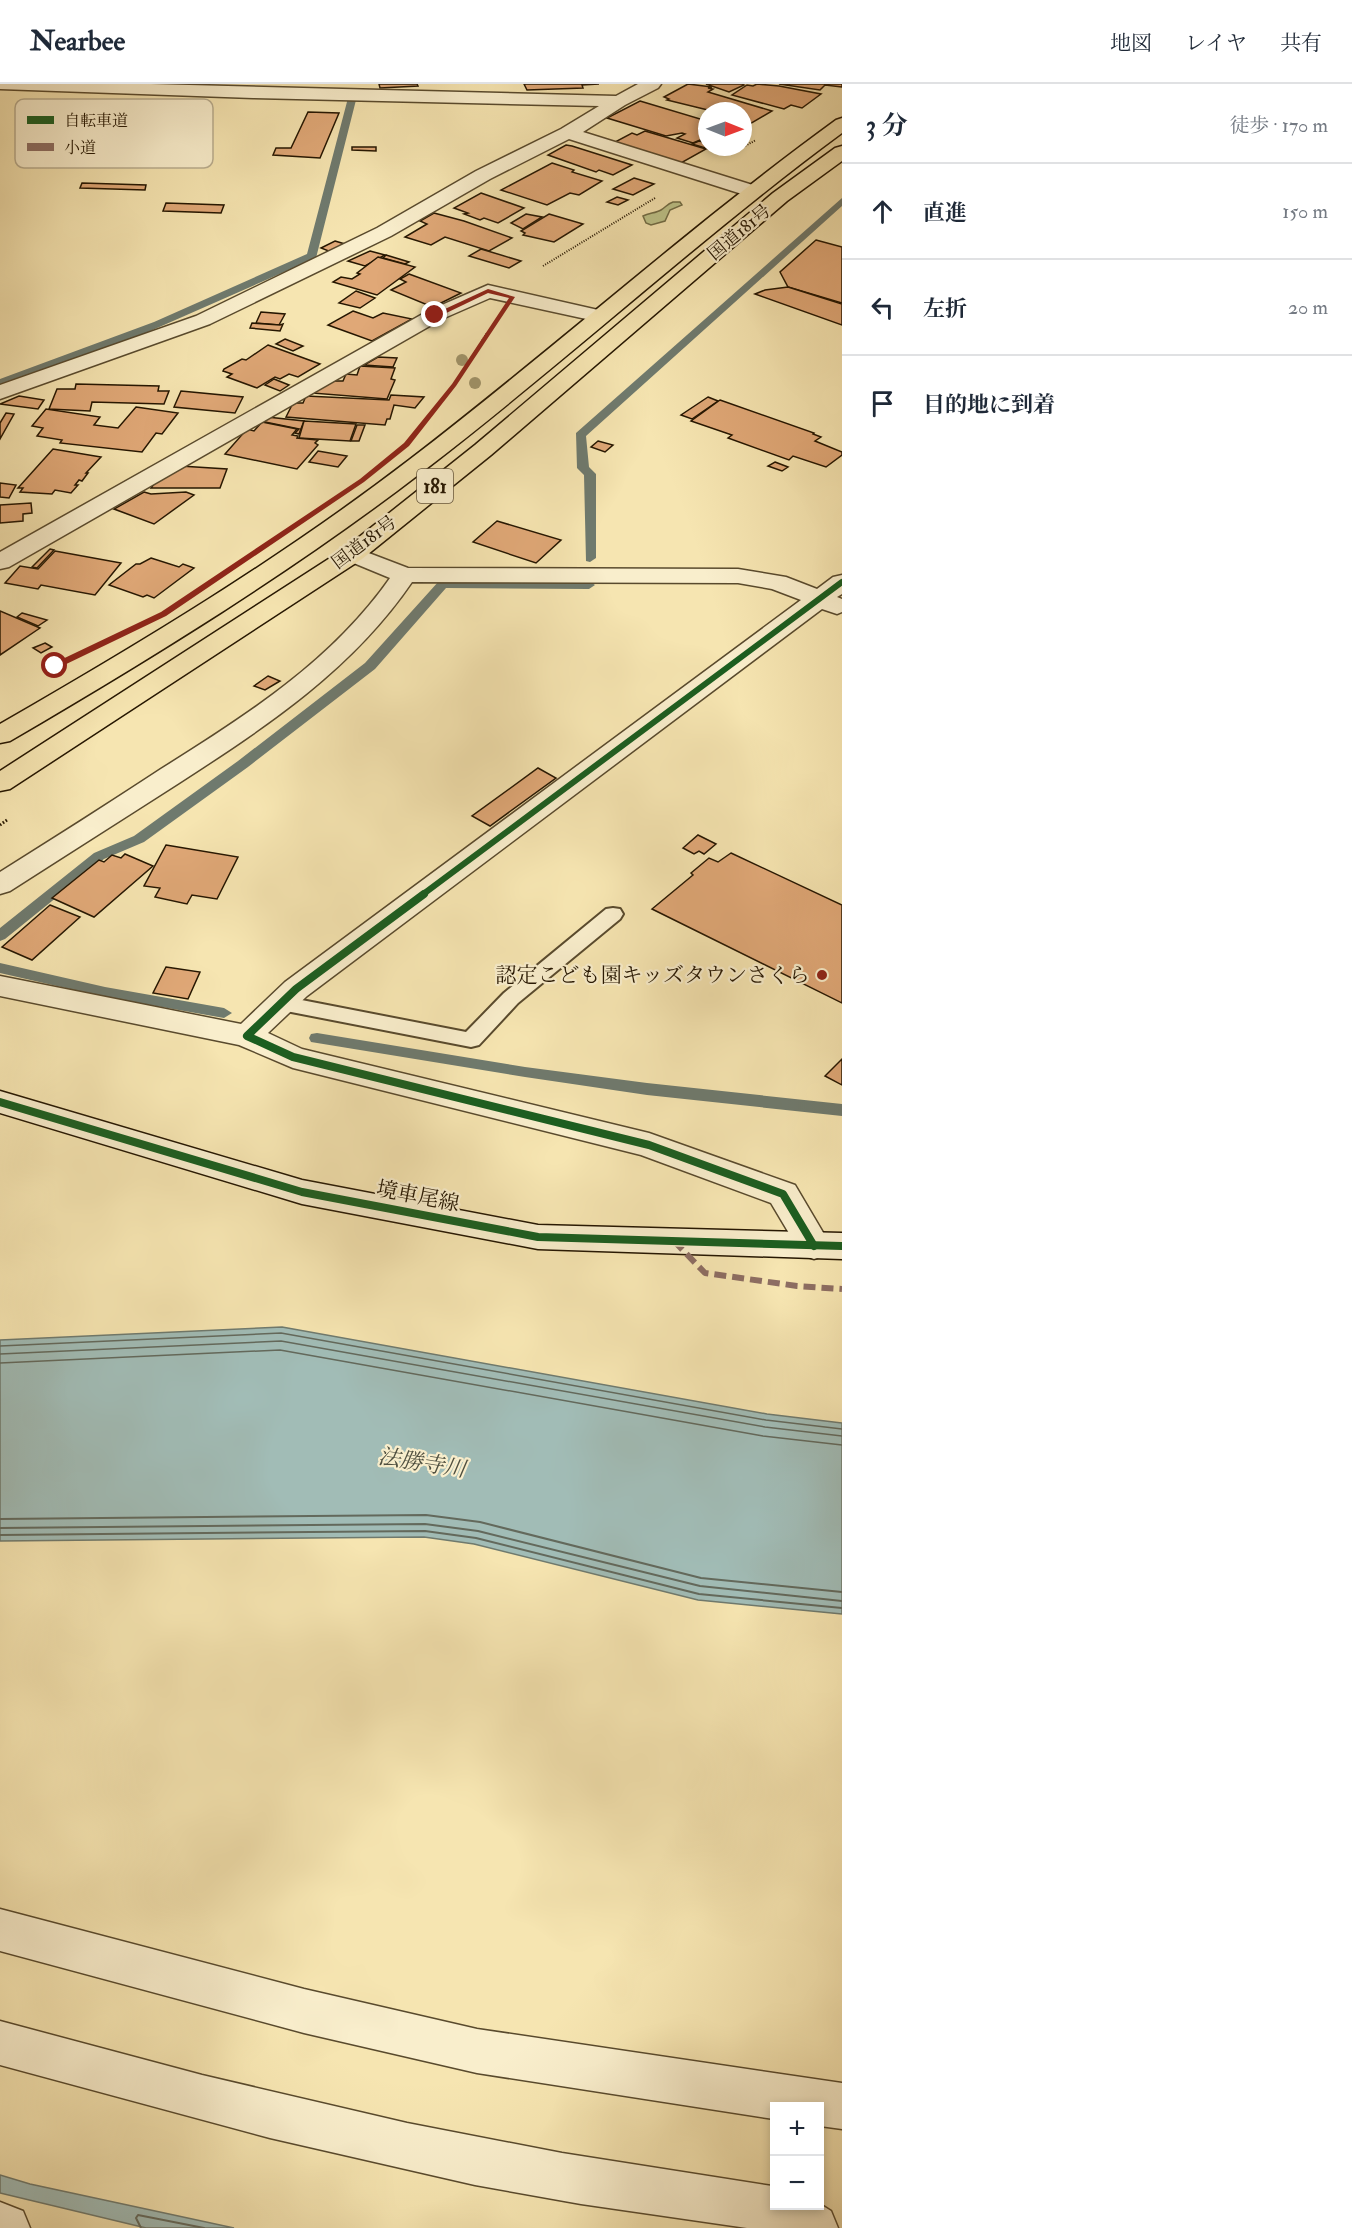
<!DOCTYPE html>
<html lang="ja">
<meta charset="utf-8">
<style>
body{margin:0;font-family:"IM FELL Double Pica","Noto Serif JP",serif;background:#f6f6f7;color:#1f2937}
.controls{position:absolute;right:18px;bottom:18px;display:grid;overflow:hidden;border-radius:0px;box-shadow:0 3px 9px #0003}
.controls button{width:54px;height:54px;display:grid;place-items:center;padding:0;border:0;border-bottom:2px solid #e0e1e3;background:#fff;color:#1f2937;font:30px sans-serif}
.compass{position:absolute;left:698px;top:18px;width:54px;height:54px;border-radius:50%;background:#fff;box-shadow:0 3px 9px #0003;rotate:91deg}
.stop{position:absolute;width:18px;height:18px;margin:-14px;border:4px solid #8f2418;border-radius:50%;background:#fff}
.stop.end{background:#8f2418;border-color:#fff;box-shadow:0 2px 6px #0008}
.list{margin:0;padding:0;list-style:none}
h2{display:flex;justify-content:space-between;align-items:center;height:78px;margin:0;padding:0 24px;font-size:26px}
h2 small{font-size:20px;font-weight:400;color:#747a83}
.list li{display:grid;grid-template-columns:39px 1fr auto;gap:18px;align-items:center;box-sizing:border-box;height:96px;padding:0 24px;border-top:2px solid #e0e1e3}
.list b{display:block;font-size:22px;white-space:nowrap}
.list em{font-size:20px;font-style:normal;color:#747a83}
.icon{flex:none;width:33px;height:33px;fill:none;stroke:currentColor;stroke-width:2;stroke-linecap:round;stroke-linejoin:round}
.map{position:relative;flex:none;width:842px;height:2144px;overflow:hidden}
header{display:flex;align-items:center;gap:36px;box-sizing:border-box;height:84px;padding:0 30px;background:#fff;border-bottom:2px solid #e0e1e3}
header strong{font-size:28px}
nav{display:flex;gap:33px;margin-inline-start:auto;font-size:21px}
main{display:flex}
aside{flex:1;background:#fff}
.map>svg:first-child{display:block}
.green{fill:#bec48a;stroke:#726d46;stroke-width:1.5}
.water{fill:#a1bcb6;stroke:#6f7a6e;stroke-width:1.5}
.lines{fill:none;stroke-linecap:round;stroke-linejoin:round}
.shore-far1{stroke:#63695c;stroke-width:1.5}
.shore{stroke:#63695c;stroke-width:2}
.stream{fill:#6f7a6e;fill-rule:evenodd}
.building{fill:#e0a877;stroke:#251601;stroke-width:1.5}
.service-casing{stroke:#594a2d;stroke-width:4}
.minor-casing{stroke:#594a2d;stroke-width:3}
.secondary-casing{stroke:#251601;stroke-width:3}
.trunk-casing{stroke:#251601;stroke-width:3}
.path-far1{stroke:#251601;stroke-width:2;stroke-dasharray:1 1.5;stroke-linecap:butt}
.path{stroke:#251601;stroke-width:3;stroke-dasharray:1.5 2;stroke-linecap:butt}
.service{fill:#f9eecc;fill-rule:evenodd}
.minor{fill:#f9eecc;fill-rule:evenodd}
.secondary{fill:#f9eecc;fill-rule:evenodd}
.trunk{fill:#f6e5b1;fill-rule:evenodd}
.quiet{stroke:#8d6e63;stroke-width:6;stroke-dasharray:12 6;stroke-linecap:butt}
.cycleway-far1-casing{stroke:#f9eecc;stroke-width:9}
.cycleway-casing{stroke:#f9eecc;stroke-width:11}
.cycleway-far1{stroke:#1b5e20;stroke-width:6}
.cycleway{stroke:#1b5e20;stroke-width:8}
.tree{fill:#a1956b}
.route{fill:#8f2418}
.poi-dot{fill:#8f2418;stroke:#f9eecc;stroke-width:2}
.labels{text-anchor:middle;stroke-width:4.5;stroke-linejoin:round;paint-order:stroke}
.far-street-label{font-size:18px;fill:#251601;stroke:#f9eecc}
.shield{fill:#f9eecc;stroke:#65573e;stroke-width:1.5}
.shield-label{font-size:20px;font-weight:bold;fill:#251601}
.poi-label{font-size:21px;fill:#251601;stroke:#f9eecc;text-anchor:end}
.street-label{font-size:21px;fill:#251601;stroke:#f9eecc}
.water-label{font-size:22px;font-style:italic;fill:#505040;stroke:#f9eecc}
.key{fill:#f9eecc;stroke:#b9ad8f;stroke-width:1.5}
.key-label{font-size:16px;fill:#251601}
</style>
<header>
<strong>Nearbee</strong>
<nav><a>地図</a><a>レイヤ</a><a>共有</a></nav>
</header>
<main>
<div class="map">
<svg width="842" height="2144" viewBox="0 0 842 2144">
<rect width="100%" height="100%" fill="#f6e5b1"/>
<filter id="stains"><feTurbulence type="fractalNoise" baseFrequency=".00333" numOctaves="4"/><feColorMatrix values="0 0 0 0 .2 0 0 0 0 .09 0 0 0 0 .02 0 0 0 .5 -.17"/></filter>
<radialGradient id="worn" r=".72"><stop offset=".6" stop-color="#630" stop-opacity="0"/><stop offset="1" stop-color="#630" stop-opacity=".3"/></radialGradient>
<path class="green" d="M673 118H680L682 121 670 126 665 137 651 141 646 139 643 132C649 129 656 129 661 126 666 123 667 120 673 118Z"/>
<g class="water">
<polygon points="282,1243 767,1330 842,1339 842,1530 698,1516 474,1460 424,1453 0,1457 0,1256"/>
<polygon points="0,2091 30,2100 234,2144 146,2144 0,2109"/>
</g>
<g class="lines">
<g class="shore-far1">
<polyline points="0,1262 281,1249 766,1336 842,1345"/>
<polyline points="0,1270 281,1257 765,1343 842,1352"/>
<polyline points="0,1279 280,1266 763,1352 842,1361"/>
</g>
<g class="shore">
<polyline points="0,1435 426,1431 480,1438 701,1494 842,1508"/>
<polyline points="0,1444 425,1440 478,1447 700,1502 842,1517"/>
<polyline points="0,1451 425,1447 476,1454 699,1510 842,1524"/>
<polyline points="141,2144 136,2134 138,2131 204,2144"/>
</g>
<g class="stream">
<polygon points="348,14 356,16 316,174 123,259 0,302 0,295 154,238 307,170"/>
<polygon points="842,114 842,122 586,352 589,383 596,390 596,474 590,478 586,477 584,391 577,384 576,349"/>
<polygon points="443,496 589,497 595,501 589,505 446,504 375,585 248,683 144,758 104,775 5,855 0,857 0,844 94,769 134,752 238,677 365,579 439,497"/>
<polygon points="0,879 105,903 224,924 232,929 224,934 105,913 0,889"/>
<polygon points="317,949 525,983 647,999 842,1020 842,1032 647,1011 525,993 311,958 309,954 311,950"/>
</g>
</g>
<g class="building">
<polygon points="379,0 417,0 418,2 380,4"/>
<polygon points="524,0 599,0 582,1 583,4 527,6"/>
<polygon points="688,0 712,3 708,4 713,5 708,8 772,27 743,44 743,27 712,27 667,16 669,15 664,13"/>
<polygon points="706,0 742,0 744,1 729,8"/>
<polygon points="757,0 779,2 821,10 802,24 791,21 784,25 732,11 747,1 753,2"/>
<polygon points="779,0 842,0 842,3 825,1 820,6"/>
<polygon points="640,17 707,37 707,58 700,56 693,59 677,54 685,50 682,49 666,52 607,34"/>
<polygon points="308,28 339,29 320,74 273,71 276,64 291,64"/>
<polygon points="645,47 706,65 681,79 615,58 632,49 637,51"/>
<polygon points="699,57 707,59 707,63 716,63 712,66 692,60"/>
<polygon points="566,61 572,62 632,81 613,91 599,86 596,88 548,71"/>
<polygon points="352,63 376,63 376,67 352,66"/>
<polygon points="552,79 574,86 572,88 602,97 579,111 570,109 547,121 501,106"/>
<polygon points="634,94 654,100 633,111 613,105"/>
<polygon points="82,99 146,101 145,106 80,104"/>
<polygon points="481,109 524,124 498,139 484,134 480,136 464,130 468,129 454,124"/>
<polygon points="617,113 628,116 618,121 607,118"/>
<polygon points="166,119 224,121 221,129 163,127"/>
<polygon points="434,129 464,137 512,154 489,167 445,153 431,161 405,153 427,140 420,137"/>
<polygon points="526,130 542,133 523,145 511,139"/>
<polygon points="549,130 583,140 554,158 523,151 525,149 521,147"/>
<polygon points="816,156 842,163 842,219 788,203 780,188"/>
<polygon points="335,157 345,160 331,168 321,164"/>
<polygon points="481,165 521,177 509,184 469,172"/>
<polygon points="370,167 385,171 365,182 348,177"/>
<polygon points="386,171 409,178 405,180 383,174"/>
<polygon points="378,173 415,183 377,211 333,198 341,193 352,195 360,190 357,189"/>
<polygon points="409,190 461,209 437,221 430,222 391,206 406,198 400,195"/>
<polygon points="788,203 842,220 842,241 755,210 765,206"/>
<polygon points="356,207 375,214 360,224 339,219"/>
<polygon points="353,227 373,234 383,229 412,235 372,257 328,241"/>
<polygon points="261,228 285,230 279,241 256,239"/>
<polygon points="252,239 280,241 283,240 280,247 250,244"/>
<polygon points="285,255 303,262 293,267 276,260"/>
<polygon points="268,261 320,280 298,293 289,290 280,295 275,293 257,304 227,293 232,290 223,287 224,285 242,275 246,276"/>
<polygon points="378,273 397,274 393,283 364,281"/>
<polygon points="360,282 395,284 391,295 395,296 387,315 312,309 332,297 343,297 346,290 357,291"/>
<polygon points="274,295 289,301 280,307 265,301"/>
<polygon points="76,300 159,302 158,307 169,307 164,320 92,318 90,327 49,325 57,305 75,305"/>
<polygon points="181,307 243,313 235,329 174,323"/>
<polygon points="391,311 424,313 415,324 394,321 390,335 387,335 385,341 286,333 293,319 303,319 306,312 389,316"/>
<polygon points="19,312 44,316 38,325 0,320"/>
<polygon points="708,313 718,317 692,335 681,331"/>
<polygon points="720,316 814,349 813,350 821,353 815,357 842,368 842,371 826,383 793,372 789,376 728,354 732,351 691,337"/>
<polygon points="136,323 178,329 162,350 156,349 142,368 60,359 62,356 37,352 43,344 32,342 46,325 100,333 94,341 118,344"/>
<polygon points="6,329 14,330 0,355 0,339"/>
<polygon points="267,333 304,337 299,350 295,349 299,345 265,338"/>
<polygon points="304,337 356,340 350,357 299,354"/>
<polygon points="262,338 297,345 292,351 298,352 297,354 318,356 315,359 318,361 297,385 225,370 247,345 254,347"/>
<polygon points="357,341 365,341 359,357 351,357"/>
<polygon points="598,357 613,361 605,368 591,363"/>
<polygon points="53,365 101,373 86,389 88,389 82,397 79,396 75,401 78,401 71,409 55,406 52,410 20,408 23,404 18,404"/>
<polygon points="318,367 347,372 338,383 309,378"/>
<polygon points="775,378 788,383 782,387 768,382"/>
<polygon points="180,382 227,385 220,404 151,404 159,393"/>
<polygon points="0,399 16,401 9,414 0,413"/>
<polygon points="144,408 151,410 186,408 194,411 154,440 114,425"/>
<polygon points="31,419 32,429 23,430 23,437 0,439 0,421"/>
<polygon points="497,437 561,456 536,479 473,458"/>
<polygon points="50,465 54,466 37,484 32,483"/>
<polygon points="55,467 121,479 95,511 41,501 38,505 5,499 20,482 38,485"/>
<polygon points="151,474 179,483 183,480 194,484 154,514 147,511 143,513 109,501 136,480 140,480"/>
<polygon points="0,527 40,544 0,571"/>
<polygon points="22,529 47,536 38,542 17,533"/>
<polygon points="45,559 52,563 41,569 33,564"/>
<polygon points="268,592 280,597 265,606 254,602"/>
<polygon points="538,684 556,694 490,742 472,732"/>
<polygon points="698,751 716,760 704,770 699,767 694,770 683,764"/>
<polygon points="166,761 238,773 217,815 192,811 187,820 155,813 160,804 144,802"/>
<polygon points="731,769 842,821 842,919 652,825 693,791 691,789 709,774 718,778"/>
<polygon points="125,770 153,782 94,833 52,814 99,776 104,778 112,771 121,774"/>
<polygon points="50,821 80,833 32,876 2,863"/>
<polygon points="166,883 200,888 188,915 153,909"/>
<polygon points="842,975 842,1001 825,992"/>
</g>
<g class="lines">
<g class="service-casing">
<polygon id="service" points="613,824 620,825 623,830 620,835 518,919 479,961 471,963 281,926 274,924 270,919 274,914 281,912 466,948 504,909 606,825"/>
</g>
<g class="minor-casing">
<g id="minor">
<polygon points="0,0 151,0 616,12 638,0 661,0 658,4 625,21 583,48 759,103 762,107 759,111 745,111 569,55 490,95 391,152 210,240 0,315 0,301 196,232 377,144 476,87 561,45 599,22 253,14 0,5"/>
<polygon points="488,201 607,228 611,232 607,236 600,238 490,214 442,235 9,483 0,485 0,468 428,227"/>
<path d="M353 463 408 484 738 485 786 493 817 505 833 493 842 491V510L837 513 842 515V528L837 530 822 525 307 912 268 949 302 965 649 1049 795 1101 831 1162 826 1171 814 1175 802 1171 771 1119 641 1071 293 984 239 961 0 912V892L241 940 285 898 801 516 772 505 738 499 412 498C352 586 267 642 179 699 123 735 66 771 10 807L0 810V788C54 754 108 720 161 685 246 632 332 577 390 494L344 475 341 470 344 465Z"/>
<polygon points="0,1825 304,1905 477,1945 842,1999 842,2045 820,2042 820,2022 774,2022 774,2035 477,1989 304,1949 0,1867"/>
<polygon points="0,1937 202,1991 407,2039 562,2069 772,2102 774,2102 774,2122 820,2120 831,2127 838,2144 747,2144 581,2120 475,2101 270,2054 0,1981"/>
<polygon points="0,2118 23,2127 30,2144 0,2144"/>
</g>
</g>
<g class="secondary-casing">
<polygon id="secondary" points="0,1007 302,1096 538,1141 842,1149 842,1175 538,1165 302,1120 0,1029"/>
</g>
<g class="trunk-casing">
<g id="trunk">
<path d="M842 34V49C697 156 565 279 422 388 292 488 152 574 10 657L0 659V640C141 559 280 475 409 376 554 265 689 143 836 36Z"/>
<polygon points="842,62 842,77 787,117 491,371 362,475 10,705 0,707 0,687 344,465 475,361 773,109 835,64"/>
</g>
</g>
<g class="path-far1">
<polyline points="743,63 756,56"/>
<polyline points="543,182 655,114"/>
<polyline points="454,301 487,249"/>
</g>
<polyline class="path" points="0,741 7,736"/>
<use href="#service" class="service"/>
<use href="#minor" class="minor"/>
<use href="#secondary" class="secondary"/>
<use href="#trunk" class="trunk"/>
<polyline class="quiet" points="674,1157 705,1189 797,1202 842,1205"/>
<g class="cycleway-far1-casing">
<polyline id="cycleway-far1" points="422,811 842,498"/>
</g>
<g class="cycleway-casing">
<g id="cycleway">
<polyline points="424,810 296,905 247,952 293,973 649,1061 783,1110 814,1162"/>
<polyline points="0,1018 302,1108 538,1153 842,1162"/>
</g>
</g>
<use href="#cycleway-far1" class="cycleway-far1"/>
<use href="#cycleway" class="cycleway"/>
</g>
<g class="tree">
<circle cx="462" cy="276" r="6"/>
<circle cx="475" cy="299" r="6"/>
</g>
<polygon class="route" points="488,205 515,213 456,302 409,362 364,398 166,532 58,584 52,584 52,580 161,528 360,395 404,359 452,300 509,214 488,209 438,233 432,231"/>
<circle class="poi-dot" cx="822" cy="891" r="6"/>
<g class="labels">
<g class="far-street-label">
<text transform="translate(739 148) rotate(-40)" y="6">国道181号</text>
<text transform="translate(364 458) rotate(-37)" y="6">国道181号</text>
</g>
<rect class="shield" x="417" y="385" width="36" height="34" rx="4.5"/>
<g class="shield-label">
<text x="435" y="409">181</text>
</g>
<g class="poi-label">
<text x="810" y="898">認定こども園キッズタウンさくら</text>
</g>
<g class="street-label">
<text transform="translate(418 1112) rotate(11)" y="7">境車尾線</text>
</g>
<g class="water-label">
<text transform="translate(422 1378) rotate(9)" y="8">法勝寺川</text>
</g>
</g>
<rect x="15" y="15" width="198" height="69" rx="9" class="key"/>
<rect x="27" y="32" width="27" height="8" fill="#1b5e20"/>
<rect x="27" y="59" width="27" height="8" fill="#8d6e63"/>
<g class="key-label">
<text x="64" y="42">自転車道</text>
<text x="64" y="69">小道</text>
</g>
<rect width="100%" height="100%" filter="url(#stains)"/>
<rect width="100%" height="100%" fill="url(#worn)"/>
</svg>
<div class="controls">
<button>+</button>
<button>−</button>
</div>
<svg class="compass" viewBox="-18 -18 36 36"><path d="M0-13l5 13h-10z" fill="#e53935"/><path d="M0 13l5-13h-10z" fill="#747a83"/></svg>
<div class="stop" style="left:55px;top:582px"></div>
<div class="stop end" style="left:435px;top:231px"></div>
</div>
<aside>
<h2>3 分<small>徒歩 · 170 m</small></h2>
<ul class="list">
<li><svg class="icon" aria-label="ahead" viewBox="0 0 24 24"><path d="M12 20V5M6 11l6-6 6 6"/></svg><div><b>直進</b></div><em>150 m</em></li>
<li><svg class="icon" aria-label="left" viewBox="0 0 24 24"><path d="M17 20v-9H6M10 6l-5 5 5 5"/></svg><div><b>左折</b></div><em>20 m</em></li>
<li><svg class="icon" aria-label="arrive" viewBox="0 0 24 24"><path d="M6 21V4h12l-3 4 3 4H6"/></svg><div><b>目的地に到着</b></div></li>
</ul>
</aside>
</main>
